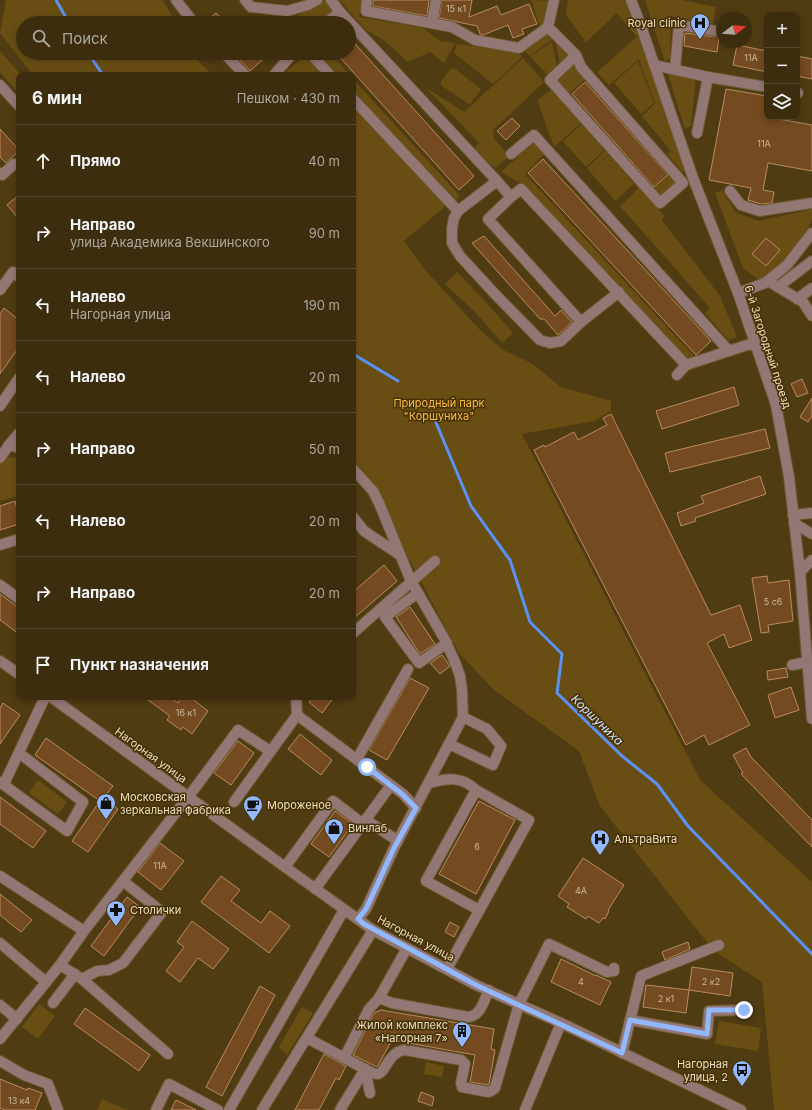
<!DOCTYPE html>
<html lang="ru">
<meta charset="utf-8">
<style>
body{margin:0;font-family:Inter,sans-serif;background:#47391c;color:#f1f3f6}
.controls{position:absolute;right:12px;top:12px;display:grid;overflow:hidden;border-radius:8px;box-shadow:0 2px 6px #0003}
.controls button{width:36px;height:36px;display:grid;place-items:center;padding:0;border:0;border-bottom:1px solid #55492e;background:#3c2d0e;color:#f1f3f6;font:20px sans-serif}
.compass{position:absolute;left:716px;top:12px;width:36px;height:36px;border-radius:50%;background:#3c2d0e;box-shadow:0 2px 6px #0003;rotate:73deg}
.stop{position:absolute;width:12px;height:12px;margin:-9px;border:3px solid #91b8fd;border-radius:50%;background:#fff}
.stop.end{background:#91b8fd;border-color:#fff;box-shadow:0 1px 4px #0008}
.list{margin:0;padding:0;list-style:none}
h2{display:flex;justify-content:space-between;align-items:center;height:52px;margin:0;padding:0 16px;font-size:17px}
h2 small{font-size:13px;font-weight:400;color:#aca89e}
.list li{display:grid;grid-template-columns:26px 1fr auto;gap:12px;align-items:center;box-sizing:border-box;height:72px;padding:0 16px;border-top:1px solid #55492e}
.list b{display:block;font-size:15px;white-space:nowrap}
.list p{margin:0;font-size:13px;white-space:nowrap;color:#aca89e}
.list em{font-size:13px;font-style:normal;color:#aca89e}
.icon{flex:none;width:22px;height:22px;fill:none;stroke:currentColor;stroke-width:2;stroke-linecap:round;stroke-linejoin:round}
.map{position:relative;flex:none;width:812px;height:1110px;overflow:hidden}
.search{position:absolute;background:#3c2d0e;box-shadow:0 2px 6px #0003;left:16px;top:16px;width:340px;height:44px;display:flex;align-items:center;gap:10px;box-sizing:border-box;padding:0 14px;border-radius:22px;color:#aca89e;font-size:15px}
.panel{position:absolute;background:#3c2d0e;box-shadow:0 2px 6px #0003;left:16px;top:72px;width:340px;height:628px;border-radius:8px}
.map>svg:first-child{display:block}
.green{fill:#694e13}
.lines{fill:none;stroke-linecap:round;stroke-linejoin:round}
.stream{stroke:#5c91f4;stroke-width:3}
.building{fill:#744a21;stroke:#ba8b62}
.minor-casing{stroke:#6c5931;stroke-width:12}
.minor{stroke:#937775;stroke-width:10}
.route{stroke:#91b8fd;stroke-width:5}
.labels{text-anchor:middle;stroke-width:3;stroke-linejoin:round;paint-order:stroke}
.number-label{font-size:9px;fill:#cdb798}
.poi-label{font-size:11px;fill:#ebdbc0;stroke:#453105;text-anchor:start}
.street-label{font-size:11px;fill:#ebdbc0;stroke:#453105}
.park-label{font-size:11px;fill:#f8bd41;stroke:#453105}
.water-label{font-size:12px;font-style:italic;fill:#d2e0f9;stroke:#453105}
</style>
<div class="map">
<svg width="812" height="1110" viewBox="0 0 812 1110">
<rect width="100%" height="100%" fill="#503c12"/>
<g class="green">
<polygon points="6,0 162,0 177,23 23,23 23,53 190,53 213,75 33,75 0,33"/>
<polygon points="320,0 326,0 334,12 321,23 295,23 294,18"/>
<polygon points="339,0 362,0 359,17 423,28 440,41 455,43 444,63 430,52 408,62 385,41 366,30"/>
<polygon points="531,0 550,1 545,26 540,27"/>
<polygon points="568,0 624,0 641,32 636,36 617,13 586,42 566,15"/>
<polygon points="645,0 681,0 716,7 713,24 671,16 670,58 665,62"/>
<polygon points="546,32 552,40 529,56 523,48"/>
<polygon points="641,33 688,168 682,172 667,154 671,151 642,116 655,104 639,59 609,85 597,72"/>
<polygon points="555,40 571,55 560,64"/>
<polygon points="552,42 557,66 548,76 530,56"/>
<polygon points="457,44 517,52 522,57 493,84 454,53"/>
<polygon points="0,51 21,75 19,75 19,94 0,72"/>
<polygon points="314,53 330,53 350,75 334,75"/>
<polygon points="306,54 326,75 283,75"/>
<polygon points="523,58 544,82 493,130 494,139 509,156 496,168 472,151 479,143 426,88 464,112"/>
<polygon points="638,61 654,103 641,114 614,83"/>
<polygon points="573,65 585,79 569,94 557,80"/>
<polygon points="451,68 455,69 480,88 480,91 470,104 467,103 441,85 441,81"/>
<polygon points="667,71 696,77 691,126 685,129"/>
<polygon points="353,79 460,196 454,203 353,95"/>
<polygon points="554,88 583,121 554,147 537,100"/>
<polygon points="353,104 448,204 404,241 425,270 480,330 503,350 531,363 561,387 611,401 611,411 594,421 522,434 700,780 812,882 812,1110 774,1110 762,982 713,950 600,806 579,751 494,690 459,653 404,549 374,484 353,460"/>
<polygon points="582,124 604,150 586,167 563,141"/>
<polygon points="583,124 639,182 636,185 609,154 590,172 587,168 606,150"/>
<polygon points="533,143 544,154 525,174 694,356 687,362 522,184 501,172"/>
<polygon points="609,155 634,184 615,201 590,172"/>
<polygon points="670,175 678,184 663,198 654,188"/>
<polygon points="640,187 664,216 662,220 720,296 737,337 728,340 705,313 710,308 620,206"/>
<polygon points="722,190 736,213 759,221 812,209 812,219 808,229 784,263 766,276 759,280 743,268 715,193"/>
<polygon points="457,272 487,303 513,333 502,343 476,313 445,284"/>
<polygon points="5,457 19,458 19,515 15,497 0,501 0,463"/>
<polygon points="38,780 67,802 58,814 29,793"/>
<polygon points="39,1004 55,1016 38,1039 22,1027"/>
<polygon points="302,1007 313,1013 287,1055 279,1047"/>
<polygon points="719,1021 761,1028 758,1051 715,1044"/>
<polygon points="426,1062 444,1066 442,1077 424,1074"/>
<polygon points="102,1099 127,1110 97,1110"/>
</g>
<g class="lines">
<g class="stream">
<polyline points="56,0 69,23"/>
<polyline points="88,53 103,75"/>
<polyline points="353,354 398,381"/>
<polyline points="432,413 471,506 510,560 530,622 562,654 557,693 622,756 657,784 688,826 812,954"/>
</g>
</g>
<g class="building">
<polygon points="373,0 429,0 427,16 373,6"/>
<polygon points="442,0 472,0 469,17 497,6 501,15 529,4 537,24 522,29 524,34 513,38 508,25 483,35 480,34 477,26 439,18"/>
<polygon points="216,13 225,23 204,23"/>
<polygon points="685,33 715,37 719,36 717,52 684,46"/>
<polygon points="349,37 474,176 459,190 336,53 349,53"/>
<polygon points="737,45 767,51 767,72 733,65"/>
<polygon points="234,53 270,53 250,71"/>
<polygon points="797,56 812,59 812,79 797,76"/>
<polygon points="585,82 668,175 654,187 572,94"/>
<polygon points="726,89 767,96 767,117 778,117 778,119 812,125 812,171 768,163 763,190 774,192 772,203 761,204 748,200 751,188 709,180"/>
<polygon points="512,118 520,126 506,140 497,131"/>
<polygon points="0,129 19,150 19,151 6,163 0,157"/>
<polygon points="543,159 711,341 696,355 528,173"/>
<polygon points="19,195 19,219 7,205"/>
<polygon points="484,236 555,316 561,310 572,322 558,335 544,319 540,319 472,243"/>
<polygon points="766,238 780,250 766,266 752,254"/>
<polygon points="4,308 19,320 19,347 0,374 0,314"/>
<polygon points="802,379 808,393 797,397 791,384"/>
<polygon points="734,387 739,405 662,429 656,411"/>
<polygon points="812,398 812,416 808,422 800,417"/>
<polygon points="611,414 711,615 740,605 752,640 729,648 724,634 707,643 750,725 709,745 704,735 686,745 534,450 544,445 545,447 574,432 578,440 607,425 603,418"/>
<polygon points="765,429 770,448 670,472 665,453"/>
<polygon points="760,476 766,494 695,518 696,521 681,526 677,513 704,503 701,496"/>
<polygon points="15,501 19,517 19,524 0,530 0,506"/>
<polygon points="384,565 397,581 353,619 353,592"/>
<polygon points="767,576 768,583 789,580 793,621 768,625 769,632 761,633 752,578"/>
<polygon points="0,594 19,608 19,634 0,620"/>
<polygon points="410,607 435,644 420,654 396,617"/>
<polygon points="442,655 450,666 440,674 430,663"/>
<polygon points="786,668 788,677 768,680 767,671"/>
<polygon points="410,678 429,688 387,760 369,750"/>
<polygon points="791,687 799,710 775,718 768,695"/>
<polygon points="144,697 170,697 178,703 182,697 190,697 208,711 192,734 183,727 181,730 167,720 170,716"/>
<polygon points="313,697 334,697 322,713 309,702"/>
<polygon points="3,703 20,715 0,744 0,708"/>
<polygon points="300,734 332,760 321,775 288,749"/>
<polygon points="46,738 113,786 103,799 118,809 88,852 72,841 100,801 35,755"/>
<polygon points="238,741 254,753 231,785 214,773"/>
<polygon points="746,748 751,757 812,820 812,847 741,774 743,773 733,755"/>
<polygon points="0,797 46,831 33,848 0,824"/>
<polygon points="479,801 515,820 476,894 439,874"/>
<polygon points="335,811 353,824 329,857 311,844"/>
<polygon points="160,843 184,861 161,890 138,872"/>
<polygon points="583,858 624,885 608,910 609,911 605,919 603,918 599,923 588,916 586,919 567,907 569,904 558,896"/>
<polygon points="221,876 240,890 231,901 261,923 270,911 290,926 269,953 201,902"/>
<polygon points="0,894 32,920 21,932 0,915"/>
<polygon points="127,897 140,907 104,956 91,946"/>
<polygon points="192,921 229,949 213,969 198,958 180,982 166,971 184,947 177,942"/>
<polygon points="450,922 459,927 454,937 445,932"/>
<polygon points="688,942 690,949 665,960 662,952"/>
<polygon points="561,959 596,976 596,975 611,982 600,1005 551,982"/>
<polygon points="692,967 733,973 730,996 689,990"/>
<polygon points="646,985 689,990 686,1013 643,1007"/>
<polygon points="260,986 275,995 222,1096 206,1087"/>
<polygon points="85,1008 150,1055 139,1071 74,1024"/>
<polygon points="381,1010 494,1029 491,1049 495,1050 489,1084 488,1085 470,1082 475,1055 392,1040 377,1067 353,1055 374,1013"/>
<polygon points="324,1054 346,1066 339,1080 336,1078 319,1110 295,1110"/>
<polygon points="0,1079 27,1090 28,1088 42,1093 35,1110 5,1110 0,1108"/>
<polygon points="421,1092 434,1097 432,1106 418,1101"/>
<polygon points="176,1100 196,1110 171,1110"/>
</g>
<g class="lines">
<g class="minor-casing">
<g id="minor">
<polyline points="176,0 194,23"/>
<polyline points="245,0 251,7 287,11 308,5 317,0"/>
<polyline points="331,0 340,12 497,181 511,197 521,189 686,365 747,345 756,344"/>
<polyline points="367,0 366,11 452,27 475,40 519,48 548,27"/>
<polyline points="554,0 548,27 576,55 550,80 660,203 683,183 581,67 576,55"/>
<polyline points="631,0 641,26 693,178 738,293 776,405 789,477 800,572 812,719"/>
<polyline points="326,23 340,12"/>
<polyline points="432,23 436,0"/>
<polyline points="224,53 245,75"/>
<polyline points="310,53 330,75"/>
<polyline points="654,65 708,77 697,133"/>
<polyline points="675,69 679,25 716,31"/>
<polyline points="274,75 293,53"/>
<polyline points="708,77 767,87"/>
<polyline points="0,85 19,106"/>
<polyline points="797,92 798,93"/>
<polyline points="353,99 458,211"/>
<polyline points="511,154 534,135 729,351"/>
<polyline points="0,173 2,175 14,164"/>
<polyline points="497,181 458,211 454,218 452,228 452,243 460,256 494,293 540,340 550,343 561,341 581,322"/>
<polyline points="730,191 741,205 760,211 812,203"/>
<polyline points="511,197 488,219 581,322 619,292"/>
<polyline points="768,281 803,302 812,316"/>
<polyline points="778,287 812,261"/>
<polyline points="0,290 13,272 19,277"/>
<polyline points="738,293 765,283 787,265 812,233"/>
<polyline points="797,299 812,288"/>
<polyline points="677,375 686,365"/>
<polyline points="0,406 19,378"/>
<polyline points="19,433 9,445 19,448"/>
<polyline points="0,458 9,445"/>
<polyline points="353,469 373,491 379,503 411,581 444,638 455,662 460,676 462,690 463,717 394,848 366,909 358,919"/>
<polyline points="793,515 812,513"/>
<polyline points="353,517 364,531 400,555"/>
<polyline points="794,523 812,534"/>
<polyline points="0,545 19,539"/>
<polyline points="800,572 812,560"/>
<polyline points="0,585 19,599"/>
<polyline points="418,593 385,617 419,663 447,643"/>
<polyline points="353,633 435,561"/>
<polyline points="0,661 19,674"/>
<polyline points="792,665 807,662"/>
<polyline points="51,697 285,867 373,930 476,985 561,1023 741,1110"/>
<polyline points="297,715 403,794 416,808"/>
<polyline points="449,744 493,765 501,746 487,729 463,717"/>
<polyline points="357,759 408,669"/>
<polyline points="0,782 67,831 83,802 19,753"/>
<path d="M429 783C447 778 462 776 476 790L529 820 447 969"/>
<polyline points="4,784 45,697"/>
<polyline points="476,790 426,881 479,910"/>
<polyline points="234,802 297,715 296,697"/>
<polyline points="366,820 398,841"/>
<polyline points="285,867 333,801 363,824"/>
<polyline points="0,876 84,931"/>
<polyline points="315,889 391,785"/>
<polyline points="0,943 46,982"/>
<polyline points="60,965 82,979 168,1054"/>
<polyline points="82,979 97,971 109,970 123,963 162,912 123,881"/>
<path d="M379 998 392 1003 468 1017C481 1016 484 1000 489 990"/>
<polyline points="53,1003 75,974"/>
<polyline points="0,1005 17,1019"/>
<polyline points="630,1020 707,1034 709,1011 744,1010"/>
<polyline points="307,1038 365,1069 340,1110"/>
<polyline points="0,1039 60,965 84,931 195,788 238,730 270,751"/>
<polyline points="622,1053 641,976 719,945"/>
<polyline points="344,1058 369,1009 379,998 407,948"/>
<polyline points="0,1061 24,1075 48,1084 58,1110"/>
<path d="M365 1069C368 1070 373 1074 377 1074 386 1074 387 1052 405 1050L461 1060 465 1064 461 1083 462 1087 488 1092 491 1091 495 1088 519 1004 549 944 607 972 614 971V968"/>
<polyline points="365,1069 370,1093"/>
<polyline points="156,1110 169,1084 218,1110"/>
<polyline points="229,1110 344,910"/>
<polyline points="262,1110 373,930"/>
<polyline points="525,1110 561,1023"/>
</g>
</g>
<use href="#minor" class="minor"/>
</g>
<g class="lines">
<polyline class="route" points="367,767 402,794 416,808 394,848 366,909 358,919 364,924 476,985 622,1053 630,1020 707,1034 709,1010 744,1010"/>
</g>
<defs>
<g id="hospital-pin" transform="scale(1)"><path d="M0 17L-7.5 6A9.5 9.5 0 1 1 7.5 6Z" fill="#91b8fd" stroke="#453105"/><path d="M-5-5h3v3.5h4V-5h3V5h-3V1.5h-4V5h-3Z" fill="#111"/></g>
<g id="shop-pin" transform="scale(1)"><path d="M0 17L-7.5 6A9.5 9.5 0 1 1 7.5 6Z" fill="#91b8fd" stroke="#453105"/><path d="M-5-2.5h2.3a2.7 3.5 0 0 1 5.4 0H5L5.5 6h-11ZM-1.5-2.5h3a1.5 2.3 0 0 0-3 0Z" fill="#111"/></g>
<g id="cafe-pin" transform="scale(1)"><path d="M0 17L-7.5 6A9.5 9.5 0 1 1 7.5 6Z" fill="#91b8fd" stroke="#453105"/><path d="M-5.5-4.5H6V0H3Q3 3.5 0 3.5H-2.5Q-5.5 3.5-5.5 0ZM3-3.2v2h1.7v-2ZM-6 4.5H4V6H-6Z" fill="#111"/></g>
<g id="pharmacy-pin" transform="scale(1)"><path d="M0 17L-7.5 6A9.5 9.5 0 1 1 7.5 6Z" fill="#91b8fd" stroke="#453105"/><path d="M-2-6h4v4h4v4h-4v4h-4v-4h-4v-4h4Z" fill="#111"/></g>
<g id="building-pin" transform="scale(1)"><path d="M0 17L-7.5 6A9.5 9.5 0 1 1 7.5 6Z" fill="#91b8fd" stroke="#453105"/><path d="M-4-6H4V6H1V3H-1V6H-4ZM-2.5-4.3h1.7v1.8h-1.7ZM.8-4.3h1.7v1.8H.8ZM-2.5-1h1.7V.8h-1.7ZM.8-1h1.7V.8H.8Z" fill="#111"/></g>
<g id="bus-pin" transform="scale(1)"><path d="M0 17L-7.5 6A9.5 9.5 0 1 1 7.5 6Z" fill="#91b8fd" stroke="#453105"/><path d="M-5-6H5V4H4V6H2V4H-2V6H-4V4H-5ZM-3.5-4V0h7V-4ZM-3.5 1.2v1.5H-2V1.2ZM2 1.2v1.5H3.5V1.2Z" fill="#111"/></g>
</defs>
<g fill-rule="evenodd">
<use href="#hospital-pin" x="700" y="23"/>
<use href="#shop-pin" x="106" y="803"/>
<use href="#cafe-pin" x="253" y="805"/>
<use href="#shop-pin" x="334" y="828"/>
<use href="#hospital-pin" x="600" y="839"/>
<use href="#pharmacy-pin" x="116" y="910"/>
<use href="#building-pin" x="462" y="1031"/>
<use href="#bus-pin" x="742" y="1070"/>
</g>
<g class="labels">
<g class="number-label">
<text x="456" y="12">15 к1</text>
<text x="751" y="61">11А</text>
<text x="764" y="147">11А</text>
<text x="773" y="605">5 с6</text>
<text x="186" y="716">16 к1</text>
<text x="477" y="850">6</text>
<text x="160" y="869">11А</text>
<text x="581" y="894">4А</text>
<text x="581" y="985">4</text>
<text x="711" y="985">2 к2</text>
<text x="666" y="1002">2 к1</text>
<text x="19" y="1104">13 к4</text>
</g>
<g class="poi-label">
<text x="686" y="27" text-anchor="end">Royal clinic</text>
<text x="120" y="801">Московская<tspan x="120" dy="13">зеркальная фабрика</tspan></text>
<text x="267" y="809">Мороженое</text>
<text x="348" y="832">Винлаб</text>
<text x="614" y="843">АльтраВита</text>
<text x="130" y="914">Столички</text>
<text x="448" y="1029" text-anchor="end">Жилой комплекс<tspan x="448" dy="13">«Нагорная 7»</tspan></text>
<text x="728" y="1068" text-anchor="end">Нагорная<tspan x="728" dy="13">улица, 2</tspan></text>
</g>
<g class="street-label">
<text transform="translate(768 347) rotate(72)" y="4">6-й Загородный проезд</text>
<text transform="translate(151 755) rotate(36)" y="4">Нагорная улица</text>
<text transform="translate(416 938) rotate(28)" y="4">Нагорная улица</text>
</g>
<g class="park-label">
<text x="439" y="407">Природный парк<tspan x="439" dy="13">"Коршуниха"</tspan></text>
</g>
<g class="water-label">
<text transform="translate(597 720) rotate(44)" y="4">Коршуниха</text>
</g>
</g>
</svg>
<div class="controls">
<button>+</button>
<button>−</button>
<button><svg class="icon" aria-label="layers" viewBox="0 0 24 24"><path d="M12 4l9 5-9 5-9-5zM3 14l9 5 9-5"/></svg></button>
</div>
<svg class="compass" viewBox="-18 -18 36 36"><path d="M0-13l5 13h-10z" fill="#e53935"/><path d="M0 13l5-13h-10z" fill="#aca89e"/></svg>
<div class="stop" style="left:367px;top:767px"></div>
<div class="stop end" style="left:744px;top:1010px"></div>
<div class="search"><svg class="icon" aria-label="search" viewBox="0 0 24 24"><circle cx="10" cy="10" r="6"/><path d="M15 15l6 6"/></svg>Поиск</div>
<section class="panel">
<h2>6 мин<small>Пешком · 430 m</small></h2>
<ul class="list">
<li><svg class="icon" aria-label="ahead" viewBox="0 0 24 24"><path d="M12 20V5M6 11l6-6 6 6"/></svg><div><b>Прямо</b></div><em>40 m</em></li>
<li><svg class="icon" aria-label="right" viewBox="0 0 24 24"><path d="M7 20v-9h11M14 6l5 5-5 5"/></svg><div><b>Направо</b><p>улица Академика Векшинского</p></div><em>90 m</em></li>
<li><svg class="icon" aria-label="left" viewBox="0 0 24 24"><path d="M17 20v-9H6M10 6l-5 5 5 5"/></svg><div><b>Налево</b><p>Нагорная улица</p></div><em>190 m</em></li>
<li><svg class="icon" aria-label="left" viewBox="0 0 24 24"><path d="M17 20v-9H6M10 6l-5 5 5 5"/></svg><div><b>Налево</b></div><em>20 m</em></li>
<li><svg class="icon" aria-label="right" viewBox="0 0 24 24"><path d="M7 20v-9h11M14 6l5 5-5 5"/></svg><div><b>Направо</b></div><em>50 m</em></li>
<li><svg class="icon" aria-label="left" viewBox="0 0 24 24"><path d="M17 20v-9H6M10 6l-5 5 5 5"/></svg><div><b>Налево</b></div><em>20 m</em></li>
<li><svg class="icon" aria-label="right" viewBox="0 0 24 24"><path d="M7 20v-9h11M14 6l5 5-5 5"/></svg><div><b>Направо</b></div><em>20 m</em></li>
<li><svg class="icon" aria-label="arrive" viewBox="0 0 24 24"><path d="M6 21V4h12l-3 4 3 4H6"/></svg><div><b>Пункт назначения</b></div></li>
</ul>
</section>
</div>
